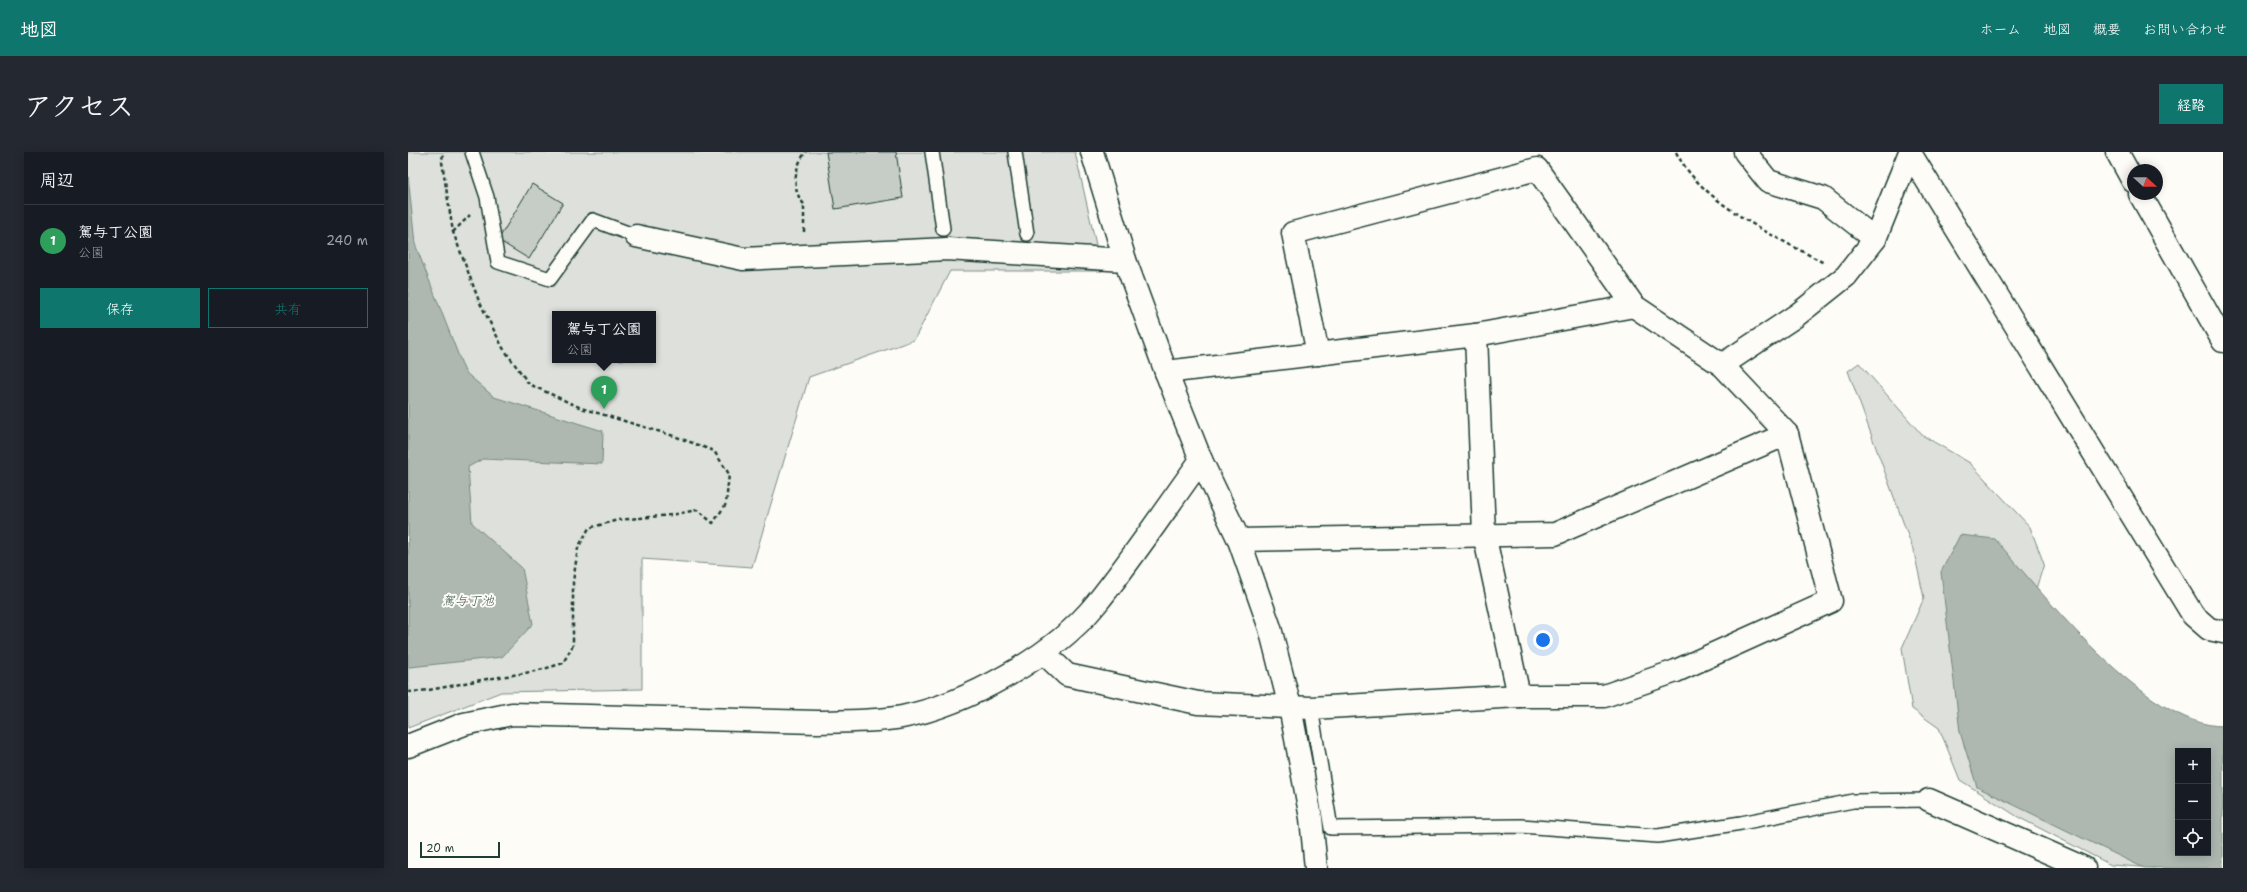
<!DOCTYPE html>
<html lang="ja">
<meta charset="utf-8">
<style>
body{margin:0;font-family:"Shantell Sans","Klee One",sans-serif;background:#242831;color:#f1f3f6}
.controls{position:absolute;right:12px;bottom:12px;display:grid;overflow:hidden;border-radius:0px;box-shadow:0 2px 10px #0003}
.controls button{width:36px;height:36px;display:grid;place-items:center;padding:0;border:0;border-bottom:1px solid #363941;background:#171b24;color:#f1f3f6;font:20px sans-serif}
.compass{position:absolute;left:1719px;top:12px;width:36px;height:36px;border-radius:50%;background:#171b24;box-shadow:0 2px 10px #0003;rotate:111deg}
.scale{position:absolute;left:12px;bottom:10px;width:80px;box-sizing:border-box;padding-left:4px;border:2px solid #1f3d34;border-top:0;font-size:11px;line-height:14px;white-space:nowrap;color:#1f3d34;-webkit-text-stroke:3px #fdfcf7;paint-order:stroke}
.you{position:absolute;left:1135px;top:488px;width:14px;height:14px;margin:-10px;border:3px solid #fff;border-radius:50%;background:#1a73e8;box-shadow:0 0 0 6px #1a73e833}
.badge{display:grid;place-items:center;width:26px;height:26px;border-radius:50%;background:#0f766e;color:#fff;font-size:13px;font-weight:700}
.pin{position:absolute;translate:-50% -33px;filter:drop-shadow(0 1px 2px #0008)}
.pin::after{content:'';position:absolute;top:21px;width:14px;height:12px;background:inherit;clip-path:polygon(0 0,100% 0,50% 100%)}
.popup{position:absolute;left:144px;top:159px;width:104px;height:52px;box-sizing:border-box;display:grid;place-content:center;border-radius:0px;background:#171b24;filter:drop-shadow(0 1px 3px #0005);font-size:13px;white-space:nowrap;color:#9ea1a6}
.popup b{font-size:15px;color:#f1f3f6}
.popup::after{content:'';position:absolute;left:50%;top:100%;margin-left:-8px;border:8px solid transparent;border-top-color:#171b24}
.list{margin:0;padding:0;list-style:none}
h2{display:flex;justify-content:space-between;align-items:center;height:52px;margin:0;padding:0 16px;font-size:17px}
h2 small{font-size:13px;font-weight:400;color:#9ea1a6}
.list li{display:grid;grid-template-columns:26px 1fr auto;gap:12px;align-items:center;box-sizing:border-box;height:72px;padding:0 16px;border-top:1px solid #363941}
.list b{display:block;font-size:15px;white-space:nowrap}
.list p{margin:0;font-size:13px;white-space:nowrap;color:#9ea1a6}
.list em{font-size:13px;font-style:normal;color:#9ea1a6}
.actions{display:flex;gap:8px;padding:12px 16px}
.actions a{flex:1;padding:9px 0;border:1px solid #0f766e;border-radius:0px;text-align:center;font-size:14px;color:#0f766e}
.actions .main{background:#0f766e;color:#fff}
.icon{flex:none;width:22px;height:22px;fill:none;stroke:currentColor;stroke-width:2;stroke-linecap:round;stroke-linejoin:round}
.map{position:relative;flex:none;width:1815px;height:716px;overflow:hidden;border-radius:0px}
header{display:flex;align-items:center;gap:24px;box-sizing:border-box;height:56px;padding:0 20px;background:#0f766e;color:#fff}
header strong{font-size:19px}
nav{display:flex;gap:22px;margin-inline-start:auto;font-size:14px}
.intro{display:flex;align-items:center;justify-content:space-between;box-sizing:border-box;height:96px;padding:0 24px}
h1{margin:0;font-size:28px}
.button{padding:10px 18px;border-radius:0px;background:#0f766e;color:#fff;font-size:14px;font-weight:700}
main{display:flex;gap:24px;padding:0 24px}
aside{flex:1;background:#171b24;border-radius:0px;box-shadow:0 2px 10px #0003}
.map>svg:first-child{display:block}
.green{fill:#dde0db;stroke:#7e8e88;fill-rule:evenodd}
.water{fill:#aeb8b1;stroke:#75877f;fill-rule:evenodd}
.building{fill:#c6cdc7;stroke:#1f3d34}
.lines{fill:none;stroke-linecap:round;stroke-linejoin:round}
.lane-casing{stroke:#1f3d34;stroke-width:16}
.street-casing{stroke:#1f3d34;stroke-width:25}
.secondary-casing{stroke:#1f3d34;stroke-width:25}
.path{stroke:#1f3d34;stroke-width:2.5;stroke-dasharray:4 3;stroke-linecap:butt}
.lane{stroke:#fdfcf7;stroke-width:13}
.street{stroke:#fdfcf7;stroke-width:22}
.secondary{stroke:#fdfcf7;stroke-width:22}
.labels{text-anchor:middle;stroke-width:4;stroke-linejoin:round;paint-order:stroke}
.water-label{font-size:13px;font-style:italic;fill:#435c53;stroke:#fdfcf7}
</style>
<header>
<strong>地図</strong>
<nav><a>ホーム</a><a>地図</a><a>概要</a><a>お問い合わせ</a></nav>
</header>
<div class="intro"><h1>アクセス</h1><a class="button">経路</a></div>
<main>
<aside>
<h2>周辺<small></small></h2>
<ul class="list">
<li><span class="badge" style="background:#2e9e5b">1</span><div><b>駕与丁公園</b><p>公園</p></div><em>240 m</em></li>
</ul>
<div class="actions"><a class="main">保存</a><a>共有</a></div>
</aside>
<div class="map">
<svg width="1815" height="716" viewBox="0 0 1815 716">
<rect width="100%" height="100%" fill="#fdfcf7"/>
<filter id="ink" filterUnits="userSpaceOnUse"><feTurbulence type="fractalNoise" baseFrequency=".025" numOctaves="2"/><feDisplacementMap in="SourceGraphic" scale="8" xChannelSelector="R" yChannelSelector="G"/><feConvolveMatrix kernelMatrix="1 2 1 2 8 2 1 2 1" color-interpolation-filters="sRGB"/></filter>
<g filter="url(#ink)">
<g class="green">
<path d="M0 0H667L694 119H542L506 188 401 225 344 415 234 407V537L93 540 0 576ZM147 162H245V208H147Z"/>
<polygon points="1451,211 1514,283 1562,311 1622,375 1636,412 1605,508 1747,716 1703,713 1610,665 1552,628 1531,576 1504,557 1494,496 1516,446 1506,400 1440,219"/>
</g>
<g class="water">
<polygon points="0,23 7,92 57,220 86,245 195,279 194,312 75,307 60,315 64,371 114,416 125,472 94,505 2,515 0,515"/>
<path d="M1552 383 1587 387C1636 443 1738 574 1815 574V716H1736L1569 635 1552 580 1533 420ZM1770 599H1800V701H1770Z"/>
</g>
<g class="building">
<polygon points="418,0 488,0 495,46 427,57"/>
<polygon points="124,32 155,51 121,107 90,88"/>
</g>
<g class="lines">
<g class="lane-casing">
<g id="lane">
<polyline points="64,0 79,45 90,110 142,127 185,68 228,84"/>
<polyline points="524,0 535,77"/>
<polyline points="607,0 619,82"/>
<polyline points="903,556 923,676 1113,674 1250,684 1333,671 1445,649 1521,648"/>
</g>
</g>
<g class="street-casing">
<g id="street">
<polyline points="1337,0 1360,29 1415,46 1467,87"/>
<polyline points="1709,0 1725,29"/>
<polyline points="1502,1 1785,463 1801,477 1815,480"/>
<polyline points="1732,42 1815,189"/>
<polyline points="228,84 335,107 539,97 717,108"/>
<polyline points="1068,183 1076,382 1111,544"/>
<polyline points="1314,213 1389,163 1438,124 1467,87 1502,0"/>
<polyline points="758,220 1068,183 1226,154"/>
<polyline points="831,388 1147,382 1379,282"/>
<polyline points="636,501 659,523 790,551 903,556 1111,544 1196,544 1268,519 1423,449 1379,282 1314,213 1226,154 1129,17 885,81 910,202"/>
<polyline points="1521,648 1676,716"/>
</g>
</g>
<g class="secondary-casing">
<g id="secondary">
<polyline points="684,0 717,108 758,220 793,308 831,388 862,476 882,555 903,666 908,716"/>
<path d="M0 594 56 572 104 562 410 570C438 569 467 570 494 565 559 552 646 504 688 452 725 406 758 356 793 308"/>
</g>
</g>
<g class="path">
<path d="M1268 0C1294 52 1367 84 1416 111"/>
<polyline points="45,80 62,63"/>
<path d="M396 80V52C383 39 386 14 398 0"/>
<path d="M0 540C25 539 49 532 73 528 103 523 127 521 155 511L165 493V430L170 396 181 376 210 368 263 363 289 358 305 371 318 352 321 322 306 299 266 284 173 256 121 232 95 196 71 149 45 80 34 10 35 0"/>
</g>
<use href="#lane" class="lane"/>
<use href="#street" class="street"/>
<use href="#secondary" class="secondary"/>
</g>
</g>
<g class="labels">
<g class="water-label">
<text x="60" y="453">駕与丁池</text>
</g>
</g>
</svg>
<div class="controls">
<button>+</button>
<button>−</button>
<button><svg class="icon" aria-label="locate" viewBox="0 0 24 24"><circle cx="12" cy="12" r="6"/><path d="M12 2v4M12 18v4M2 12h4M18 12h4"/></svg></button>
</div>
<svg class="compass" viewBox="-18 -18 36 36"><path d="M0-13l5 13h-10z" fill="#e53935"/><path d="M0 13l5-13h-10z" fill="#9ea1a6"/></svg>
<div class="scale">20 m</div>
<div class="you"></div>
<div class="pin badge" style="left:196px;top:257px;background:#2e9e5b">1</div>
<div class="popup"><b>駕与丁公園</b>公園</div>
</div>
</main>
